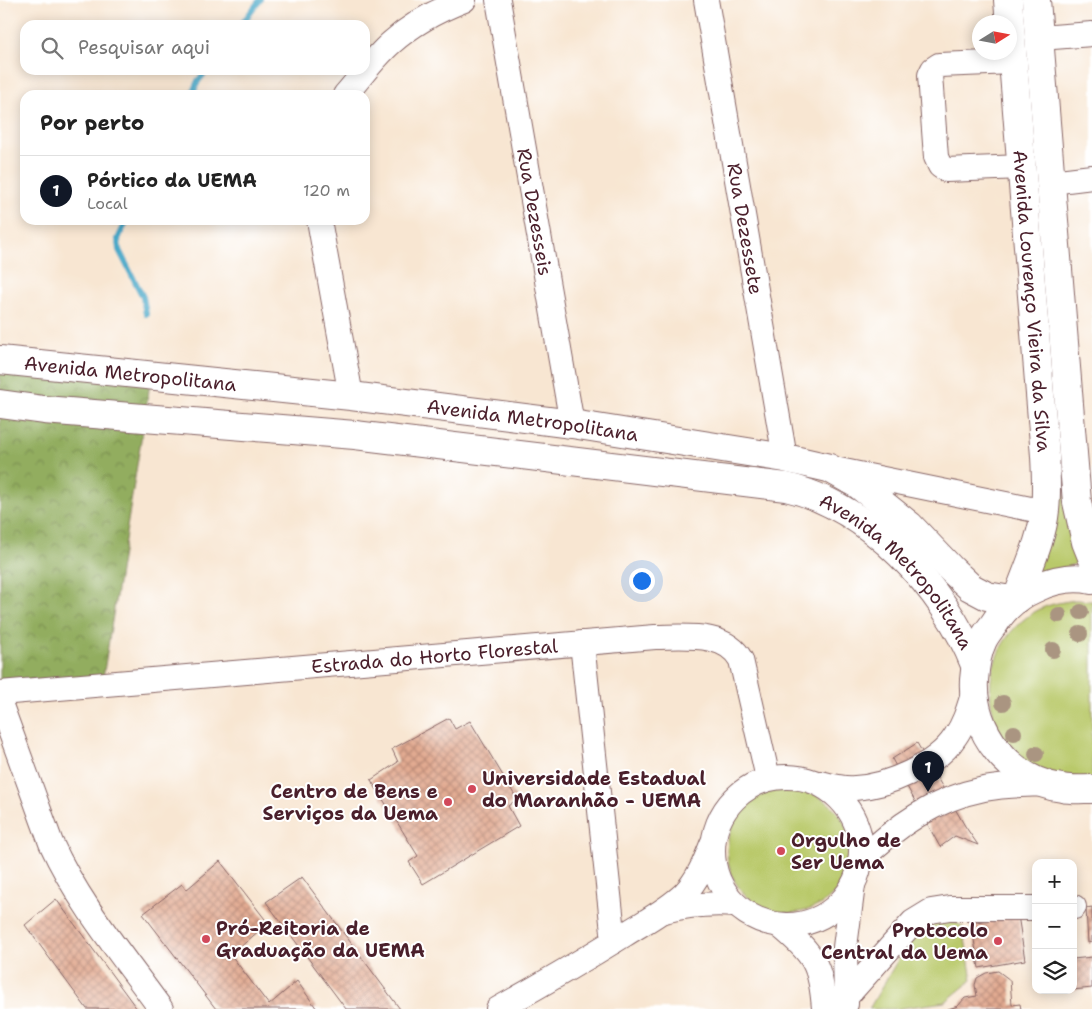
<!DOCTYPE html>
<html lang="pt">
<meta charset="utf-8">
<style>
body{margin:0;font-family:"Shantell Sans",sans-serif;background:#f2f2f2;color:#222}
.controls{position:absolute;right:15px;bottom:15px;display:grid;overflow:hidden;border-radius:10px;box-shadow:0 2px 12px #0003}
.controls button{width:45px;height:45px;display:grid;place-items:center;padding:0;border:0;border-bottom:1px solid #e0e0e0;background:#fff;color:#222;font:25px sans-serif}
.compass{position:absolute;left:972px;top:15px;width:45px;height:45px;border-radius:50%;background:#fff;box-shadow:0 2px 12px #0003;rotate:79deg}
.you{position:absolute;left:641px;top:580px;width:18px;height:18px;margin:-12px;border:4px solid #fff;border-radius:50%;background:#1a73e8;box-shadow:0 0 0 8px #1a73e833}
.badge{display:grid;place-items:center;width:32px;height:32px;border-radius:50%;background:#111827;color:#fff;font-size:16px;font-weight:700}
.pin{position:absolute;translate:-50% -41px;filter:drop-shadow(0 1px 2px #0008)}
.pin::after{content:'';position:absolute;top:26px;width:18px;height:15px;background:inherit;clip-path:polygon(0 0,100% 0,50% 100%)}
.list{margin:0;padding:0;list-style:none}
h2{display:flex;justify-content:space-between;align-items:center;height:65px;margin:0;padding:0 20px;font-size:21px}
h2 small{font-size:16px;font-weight:400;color:#767676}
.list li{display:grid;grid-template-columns:32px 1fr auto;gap:15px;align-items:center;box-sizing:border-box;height:70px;padding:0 20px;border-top:1px solid #e0e0e0}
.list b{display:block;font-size:19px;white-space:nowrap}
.list p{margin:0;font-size:16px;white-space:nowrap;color:#767676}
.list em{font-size:16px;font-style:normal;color:#767676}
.icon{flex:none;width:28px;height:28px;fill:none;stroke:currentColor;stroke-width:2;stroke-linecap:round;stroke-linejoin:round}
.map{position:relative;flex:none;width:1092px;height:1009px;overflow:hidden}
.search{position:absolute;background:#fff;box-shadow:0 2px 12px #0003;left:20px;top:20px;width:350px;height:55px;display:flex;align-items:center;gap:12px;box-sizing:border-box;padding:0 18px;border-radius:15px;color:#767676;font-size:19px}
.panel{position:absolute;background:#fff;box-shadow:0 2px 12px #0003;left:20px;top:90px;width:350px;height:135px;border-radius:15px}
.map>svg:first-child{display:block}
.green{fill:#b9c96b;stroke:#82744b}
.forest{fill:url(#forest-crowns);stroke:#6e6645}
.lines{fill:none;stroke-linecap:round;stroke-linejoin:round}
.stream{stroke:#49a8c8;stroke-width:6}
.building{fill:url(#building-cross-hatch)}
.minor-casing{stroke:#876565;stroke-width:26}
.major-casing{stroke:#876565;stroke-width:30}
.minor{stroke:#fff;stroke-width:24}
.major{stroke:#fff;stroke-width:28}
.tree{fill:#aa9581}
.poi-dot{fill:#d1495b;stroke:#fff;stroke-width:2}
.labels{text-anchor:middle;stroke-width:4;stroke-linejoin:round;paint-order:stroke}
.street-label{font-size:19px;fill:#4a1f2b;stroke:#fff}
.poi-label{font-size:19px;font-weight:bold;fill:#4a1f2b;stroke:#fff;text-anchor:start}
</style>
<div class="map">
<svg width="1092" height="1009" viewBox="0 0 1092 1009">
<defs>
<pattern id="forest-crowns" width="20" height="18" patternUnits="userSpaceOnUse" patternTransform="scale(1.25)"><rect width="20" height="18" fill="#92ad5f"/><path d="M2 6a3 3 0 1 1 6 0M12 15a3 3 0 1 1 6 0" fill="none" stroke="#798c4f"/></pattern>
<pattern id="building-cross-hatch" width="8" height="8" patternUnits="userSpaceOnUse" patternTransform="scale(1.25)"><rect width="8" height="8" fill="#e2aa91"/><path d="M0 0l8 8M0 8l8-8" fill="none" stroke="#b98a77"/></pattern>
</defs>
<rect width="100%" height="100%" fill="#fff"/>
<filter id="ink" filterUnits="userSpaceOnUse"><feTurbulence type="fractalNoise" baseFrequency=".02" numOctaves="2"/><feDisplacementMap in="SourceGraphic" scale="10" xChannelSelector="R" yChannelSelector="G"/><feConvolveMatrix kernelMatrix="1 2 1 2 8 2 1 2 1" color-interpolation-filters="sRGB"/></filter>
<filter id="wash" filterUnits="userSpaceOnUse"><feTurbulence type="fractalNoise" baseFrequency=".0096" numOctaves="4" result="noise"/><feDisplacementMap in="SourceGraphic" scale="20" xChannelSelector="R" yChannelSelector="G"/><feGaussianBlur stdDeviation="1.12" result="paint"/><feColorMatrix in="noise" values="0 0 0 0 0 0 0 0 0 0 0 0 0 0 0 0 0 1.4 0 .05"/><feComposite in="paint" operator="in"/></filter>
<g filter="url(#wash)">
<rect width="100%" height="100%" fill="#f8e6d2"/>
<g class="green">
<polygon points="1057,461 1061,462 1068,526 1078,561 1075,564 1035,577"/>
<path d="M1075 600 1092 601V781C1076 777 1051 775 1036 770 1028 767 1020 755 1014 748 1010 744 1004 740 1001 735 997 729 994 720 993 713 983 671 1002 627 1042 608 1053 603 1064 602 1075 600Z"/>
<circle cx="789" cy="851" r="62"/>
<polygon points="930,905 963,927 972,980 945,1002 895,1009 869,1009"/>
</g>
<polygon class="forest" points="153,365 102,684 0,691 0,371"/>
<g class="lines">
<g class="stream">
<polyline points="241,25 260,0"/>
<polyline points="192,95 198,81 207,70"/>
<polyline points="127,220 118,239 119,250 143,297 146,314"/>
</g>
</g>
<g id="blocks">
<g class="building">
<polygon points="449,718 455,729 470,721 517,799 508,806 519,826 423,884 409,862 418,856 371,780 398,762 392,749"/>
<polygon points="917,743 965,826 978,845 955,836 940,847 892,759"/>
<polygon points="220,861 268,923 231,955 269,1005 297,981 317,1009 216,1009 143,914 182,884 186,890"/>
<polygon points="302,877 400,1009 346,1009 266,902"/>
<polygon points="56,899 137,1009 87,1009 25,925"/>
<polygon points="1092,907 1092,942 1088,943 1086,908"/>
<polygon points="1018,915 1025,960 979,968 971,923"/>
<polygon points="1092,957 1092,988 1073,990 1073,959"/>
<polygon points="998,971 1010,980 1012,1005 1020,1004 1021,1009 948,1009 958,1006 965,998 977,996 975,985 977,978 986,973"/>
</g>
</g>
</g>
<g filter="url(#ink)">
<use href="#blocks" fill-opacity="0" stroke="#876565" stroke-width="1"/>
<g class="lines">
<g class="minor-casing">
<g id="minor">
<path id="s1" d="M498 0 572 424"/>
<path id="s2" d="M706 0 785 458"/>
<polyline points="1040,38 1092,34"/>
<polyline points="1013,62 939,65 933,69 930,75 936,157 940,166 946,170 1022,167"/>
<path d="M345 95C360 78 374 58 391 43 412 24 438 10 464 0"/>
<polyline points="1051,182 1092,177"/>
<polyline points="319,220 351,396"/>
<polyline points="839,470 1045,512"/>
<polyline points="582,643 614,941"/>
<path id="s3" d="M0 693 655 637C683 637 726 631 741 660L768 778"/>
<path d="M0 703 51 843C79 904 122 955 161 1009"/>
<circle cx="787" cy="851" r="74"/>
<path d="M821 783C832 786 843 789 855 788 888 786 937 765 955 737 965 723 969 707 974 691"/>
<path d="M860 861C896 826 934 799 984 789 1004 785 1025 785 1045 784"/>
<polyline points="1073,907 1074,907"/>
<path d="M664 911C688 905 711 903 736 905"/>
<path d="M780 926C814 954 821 965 824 1009"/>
<polyline points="846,997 913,922 931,911 950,908 1036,908"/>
<polyline points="846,1004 845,947 853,885"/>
<path d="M498 1009C541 985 582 961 624 935 644 922 666 911 684 894 697 881 705 862 712 844"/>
</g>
</g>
<g class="major-casing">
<g id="major">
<path id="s4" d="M1008 0 1045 456C1046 474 1047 492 1045 510 1042 540 1027 570 1017 599"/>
<polyline points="1036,0 1077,502 1086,542 1092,557"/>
<path id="s5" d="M0 360 351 396 572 424 785 458 829 468 859 485 910 526 952 570 970 587 987 596 1005 599H1017"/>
<path id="s6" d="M0 404 44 410 355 435 786 487C868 506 945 588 975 665"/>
<path d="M1092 580C1073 576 1053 580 1036 588 1019 595 1004 608 994 624 990 629 986 634 983 640 977 652 975 667 974 680 971 731 1010 781 1062 788 1072 790 1082 789 1092 789"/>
</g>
</g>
<use href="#minor" class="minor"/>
<use href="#major" class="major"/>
</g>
<g class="tree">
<circle cx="1081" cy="612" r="8"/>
<circle cx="1059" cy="615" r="8"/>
<circle cx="1080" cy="634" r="8"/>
<circle cx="1053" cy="650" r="8"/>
<circle cx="1003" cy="703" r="8"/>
<circle cx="1014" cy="733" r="8"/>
<circle cx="1036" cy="754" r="8"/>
</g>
</g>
<g class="poi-dot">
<circle cx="472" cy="789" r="5"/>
<circle cx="448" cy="802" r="5"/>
<circle cx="781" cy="851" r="5"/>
<circle cx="206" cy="939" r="5"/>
<circle cx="998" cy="941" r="5"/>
</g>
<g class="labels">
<g class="street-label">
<text dy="7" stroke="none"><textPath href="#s1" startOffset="215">Rua Dezesseis</textPath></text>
<text dy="7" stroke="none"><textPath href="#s2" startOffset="232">Rua Dezessete</textPath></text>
<text dy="7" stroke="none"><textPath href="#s4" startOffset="302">Avenida Lourenço Vieira da Silva</textPath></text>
<text dy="7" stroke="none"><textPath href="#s5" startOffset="131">Avenida Metropolitana</textPath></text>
<text dy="7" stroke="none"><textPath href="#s5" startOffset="536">Avenida Metropolitana</textPath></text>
<text dy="7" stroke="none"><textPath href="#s6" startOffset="934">Avenida Metropolitana</textPath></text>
<text dy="7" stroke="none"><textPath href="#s3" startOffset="436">Estrada do Horto Florestal</textPath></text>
</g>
<g class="poi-label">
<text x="482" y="785">Universidade Estadual<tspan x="482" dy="22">do Maranhão - UEMA</tspan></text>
<text x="438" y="798" text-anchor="end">Centro de Bens e<tspan x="438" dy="22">Serviços da Uema</tspan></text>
<text x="791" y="847">Orgulho de<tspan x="791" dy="22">Ser Uema</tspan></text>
<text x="216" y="935">Pró-Reitoria de<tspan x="216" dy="22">Graduação da UEMA</tspan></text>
<text x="988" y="937" text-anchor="end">Protocolo<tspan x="988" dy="22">Central da Uema</tspan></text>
</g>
</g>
</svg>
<div class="controls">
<button>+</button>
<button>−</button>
<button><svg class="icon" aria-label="layers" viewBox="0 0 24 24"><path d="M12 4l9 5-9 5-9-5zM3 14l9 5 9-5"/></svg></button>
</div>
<svg class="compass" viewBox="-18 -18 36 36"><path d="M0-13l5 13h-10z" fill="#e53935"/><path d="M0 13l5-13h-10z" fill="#767676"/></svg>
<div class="you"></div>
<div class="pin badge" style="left:928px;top:792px">1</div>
<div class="search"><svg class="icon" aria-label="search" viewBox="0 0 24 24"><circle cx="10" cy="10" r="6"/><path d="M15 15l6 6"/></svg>Pesquisar aqui</div>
<section class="panel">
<h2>Por perto<small></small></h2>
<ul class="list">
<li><span class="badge">1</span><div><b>Pórtico da UEMA</b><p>Local</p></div><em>120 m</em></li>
</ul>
</section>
</div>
